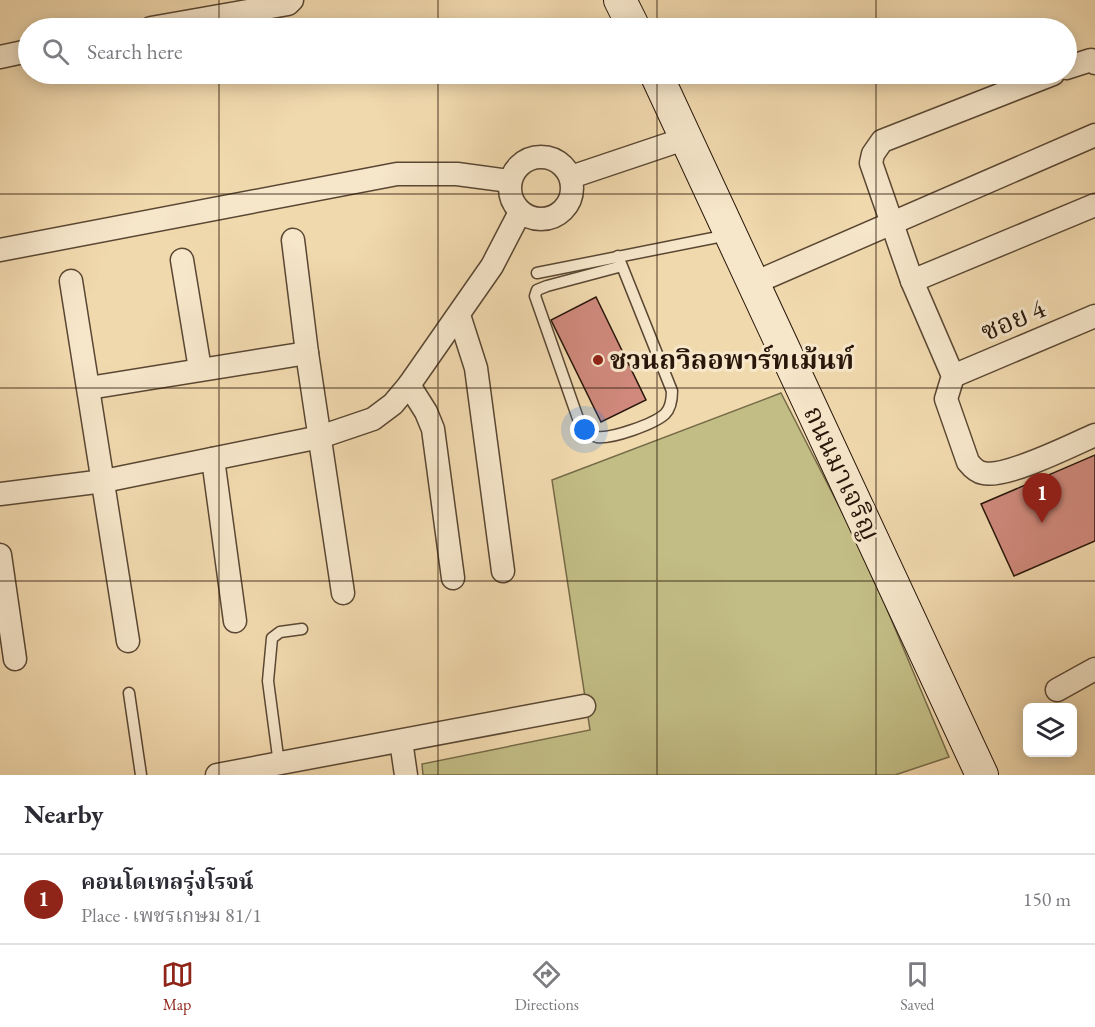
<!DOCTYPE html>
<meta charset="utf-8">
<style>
body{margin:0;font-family:"EB Garamond","Noto Serif Thai",serif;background:#f7f7f7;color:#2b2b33}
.controls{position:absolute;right:18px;bottom:18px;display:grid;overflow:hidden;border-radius:9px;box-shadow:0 3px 15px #0003}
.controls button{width:54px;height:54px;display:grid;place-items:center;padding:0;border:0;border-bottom:2px solid #e1e1e2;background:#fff;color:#2b2b33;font:30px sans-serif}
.you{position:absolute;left:585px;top:430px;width:21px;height:21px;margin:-15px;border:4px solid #fff;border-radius:50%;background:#1a73e8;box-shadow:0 0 0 9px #1a73e833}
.badge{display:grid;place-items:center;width:39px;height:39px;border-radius:50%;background:#8f2418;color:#fff;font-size:20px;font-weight:700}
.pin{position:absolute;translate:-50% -50px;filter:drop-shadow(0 2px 3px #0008)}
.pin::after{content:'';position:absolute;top:32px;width:21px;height:18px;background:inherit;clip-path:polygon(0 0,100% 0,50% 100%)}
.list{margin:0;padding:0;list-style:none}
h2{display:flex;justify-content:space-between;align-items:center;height:78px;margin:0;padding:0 24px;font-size:26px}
h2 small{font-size:20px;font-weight:400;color:#7c7c81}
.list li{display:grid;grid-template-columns:39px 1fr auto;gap:18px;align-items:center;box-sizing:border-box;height:90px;padding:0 24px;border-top:2px solid #e1e1e2}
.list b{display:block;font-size:22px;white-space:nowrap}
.list p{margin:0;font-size:20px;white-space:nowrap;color:#7c7c81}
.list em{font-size:20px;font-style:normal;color:#7c7c81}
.icon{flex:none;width:33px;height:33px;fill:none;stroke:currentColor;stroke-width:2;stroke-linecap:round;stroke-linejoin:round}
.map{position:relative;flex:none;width:1095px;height:775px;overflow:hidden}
.search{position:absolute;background:#fff;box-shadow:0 3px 15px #0003;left:18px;right:18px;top:18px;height:66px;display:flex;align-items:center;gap:15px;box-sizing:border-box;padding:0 21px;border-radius:33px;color:#7c7c81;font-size:22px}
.sheet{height:168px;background:#fff}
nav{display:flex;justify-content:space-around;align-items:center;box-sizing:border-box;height:84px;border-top:2px solid #e1e1e2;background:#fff;font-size:16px;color:#7c7c81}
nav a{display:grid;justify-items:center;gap:3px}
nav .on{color:#8f2418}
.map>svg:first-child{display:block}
.green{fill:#c2bd85;stroke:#756a48;stroke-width:1.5}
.building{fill:#d0897c;stroke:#28160a;stroke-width:1.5}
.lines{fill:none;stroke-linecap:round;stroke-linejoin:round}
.service-casing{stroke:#5a4733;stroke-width:13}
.minor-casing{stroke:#5a4733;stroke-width:25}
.secondary-casing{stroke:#28160a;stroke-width:34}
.service{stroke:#f6e6ca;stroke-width:10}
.minor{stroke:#f6e6ca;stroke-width:22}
.secondary{stroke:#f6e6ca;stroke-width:32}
.grid{fill:none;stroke:#28160a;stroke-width:1.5;stroke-opacity:0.55}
.poi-dot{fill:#8f2418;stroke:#f6e6ca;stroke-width:2}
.labels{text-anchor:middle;stroke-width:6;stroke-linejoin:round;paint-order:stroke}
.street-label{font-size:27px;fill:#28160a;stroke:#f6e6ca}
.poi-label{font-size:27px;font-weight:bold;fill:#28160a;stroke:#f6e6ca;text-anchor:start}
</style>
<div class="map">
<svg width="1095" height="775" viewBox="0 0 1095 775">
<rect width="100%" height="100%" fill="#f1d9ae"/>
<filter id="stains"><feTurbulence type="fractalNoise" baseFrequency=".00333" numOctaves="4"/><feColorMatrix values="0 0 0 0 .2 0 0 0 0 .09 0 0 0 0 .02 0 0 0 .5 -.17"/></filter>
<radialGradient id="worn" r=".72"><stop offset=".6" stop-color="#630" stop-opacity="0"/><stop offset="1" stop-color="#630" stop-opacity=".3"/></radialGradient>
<polygon class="green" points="781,393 865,557 949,757 895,775 423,775 422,764 590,730 552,480"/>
<g class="building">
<polygon points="596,297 646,400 601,422 551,320"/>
<polygon points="1095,455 1095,541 1014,576 981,504"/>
</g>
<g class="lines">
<g class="service-casing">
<g id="service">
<path d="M618 256 672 391C672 399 671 408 665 414 654 424 612 439 597 437 592 436 586 430 581 427L535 296 537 290 547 286 622 266"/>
<polyline points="537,273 728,235"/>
<polyline points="129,693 141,775"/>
<polyline points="279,764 268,681 272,638 280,632 302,629"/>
</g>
</g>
<g class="minor-casing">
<g id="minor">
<polyline points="151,28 288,4 292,0"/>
<polyline points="0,57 28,51"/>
<polyline points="1066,68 1091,60 1095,63"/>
<path d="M1053 74 882 141 873 154 871 163 912 281 953 376 946 399 968 462C972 467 977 472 983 473 1005 479 1072 445 1095 435"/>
<circle cx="541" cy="188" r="31"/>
<polyline points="571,177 687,138"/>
<polyline points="293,240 307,353 343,593"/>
<polyline points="0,250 397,174 457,174 510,181"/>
<polyline points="182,260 200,369"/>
<polyline points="71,281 128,641"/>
<polyline points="912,281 1095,205"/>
<polyline points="754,283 1095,135"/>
<polyline points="459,315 476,368 503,571"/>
<polyline points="953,376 1095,316"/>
<polyline points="409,385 426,412 433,429 453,578"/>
<polyline points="89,388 307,353"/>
<polyline points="213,459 235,621"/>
<polyline points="0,494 104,481 320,437 373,419 393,404 409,385 492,266 520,212"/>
<polyline points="0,555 15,659"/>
<polyline points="1057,690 1095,669"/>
<polyline points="401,741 406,775"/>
<polyline points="217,775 584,706"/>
</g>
</g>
<g class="secondary-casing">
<g id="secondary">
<polyline points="620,0 634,28"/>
<polyline points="656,74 982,775"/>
</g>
</g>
<use href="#service" class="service"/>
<use href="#minor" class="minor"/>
<use href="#secondary" class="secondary"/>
</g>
<path class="grid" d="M219 0V28M438 0V28M657 0V28M876 0V28M219 74V775M438 74V775M657 74V775M876 74V775M0 194H1095M0 388H1095M0 581H1095"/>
<circle class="poi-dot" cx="598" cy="360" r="6"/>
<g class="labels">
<g class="street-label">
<text transform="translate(1013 320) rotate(-23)" y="9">ซอย 4</text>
<text transform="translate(842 473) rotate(65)" y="9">ถนนมาเจริญ</text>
</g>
<g class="poi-label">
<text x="610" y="369">ชวนถวิลอพาร์ทเม้นท์</text>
</g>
</g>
<rect width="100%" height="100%" filter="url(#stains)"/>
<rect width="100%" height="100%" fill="url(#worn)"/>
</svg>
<div class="controls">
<button><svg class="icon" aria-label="layers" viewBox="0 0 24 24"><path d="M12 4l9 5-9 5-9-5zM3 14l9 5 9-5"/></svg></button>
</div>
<div class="you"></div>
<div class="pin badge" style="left:1042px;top:523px">1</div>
<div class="search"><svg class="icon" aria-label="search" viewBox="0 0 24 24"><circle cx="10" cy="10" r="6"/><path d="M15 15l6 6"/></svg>Search here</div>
</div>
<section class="sheet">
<h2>Nearby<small></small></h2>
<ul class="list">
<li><span class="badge">1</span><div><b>คอนโดเทลรุ่งโรจน์</b><p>Place · เพชรเกษม 81/1</p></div><em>150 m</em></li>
</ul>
</section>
<nav>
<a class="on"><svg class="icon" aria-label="map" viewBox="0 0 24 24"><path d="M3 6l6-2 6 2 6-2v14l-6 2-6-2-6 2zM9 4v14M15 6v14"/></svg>Map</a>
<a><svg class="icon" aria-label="directions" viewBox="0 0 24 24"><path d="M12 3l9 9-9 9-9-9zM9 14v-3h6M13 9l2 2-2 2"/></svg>Directions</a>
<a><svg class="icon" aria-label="saved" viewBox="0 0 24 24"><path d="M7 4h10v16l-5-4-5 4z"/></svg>Saved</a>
</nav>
